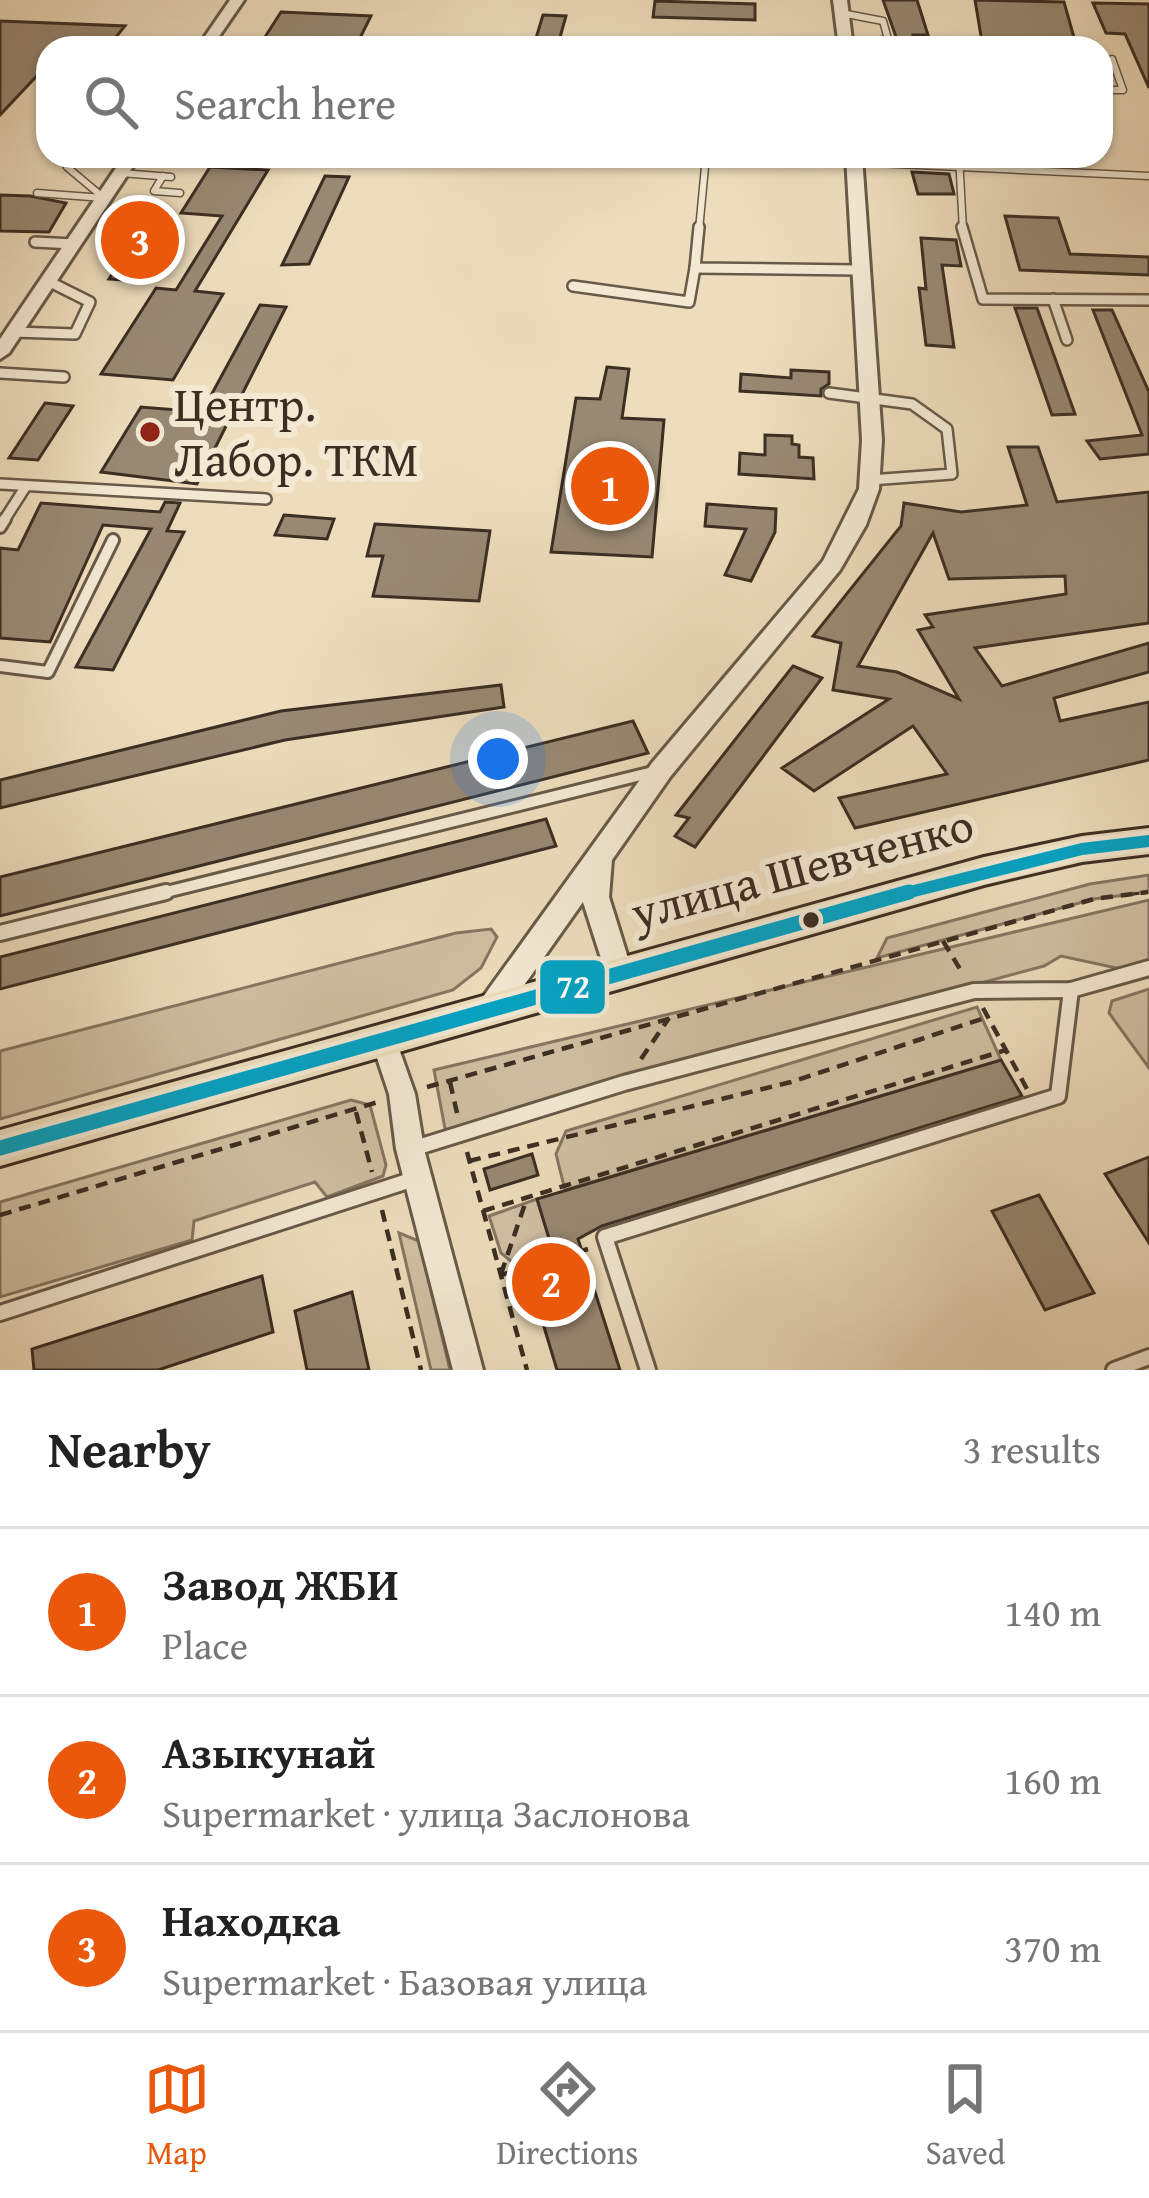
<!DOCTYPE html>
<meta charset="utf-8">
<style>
body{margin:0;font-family:"Gentium Book Plus",serif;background:#f6f6f6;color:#222}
.you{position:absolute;left:498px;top:759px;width:42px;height:42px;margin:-30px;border:9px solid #fff;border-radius:50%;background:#1a73e8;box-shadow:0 0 0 18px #1a73e833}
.badge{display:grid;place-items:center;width:78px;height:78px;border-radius:50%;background:#ea580c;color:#fff;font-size:39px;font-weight:700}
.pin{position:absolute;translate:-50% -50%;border:6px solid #fff;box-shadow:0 3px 12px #0006}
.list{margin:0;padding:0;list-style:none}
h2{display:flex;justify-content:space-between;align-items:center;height:156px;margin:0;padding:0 48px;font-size:51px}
h2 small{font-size:39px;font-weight:400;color:#767676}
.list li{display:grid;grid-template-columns:78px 1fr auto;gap:36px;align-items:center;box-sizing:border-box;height:168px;padding:0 48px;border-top:3px solid #e0e0e0}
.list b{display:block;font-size:45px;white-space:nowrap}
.list p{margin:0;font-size:39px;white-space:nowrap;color:#767676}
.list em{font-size:39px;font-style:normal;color:#767676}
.icon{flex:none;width:66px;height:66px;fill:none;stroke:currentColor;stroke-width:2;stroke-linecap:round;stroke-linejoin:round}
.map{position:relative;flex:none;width:1149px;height:1370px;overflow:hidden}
.search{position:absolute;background:#fff;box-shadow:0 3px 9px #0004;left:36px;right:36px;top:36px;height:132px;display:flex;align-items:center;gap:30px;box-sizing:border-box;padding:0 42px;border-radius:36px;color:#767676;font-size:45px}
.sheet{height:660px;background:#fff}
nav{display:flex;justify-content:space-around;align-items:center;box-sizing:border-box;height:168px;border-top:3px solid #e0e0e0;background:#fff;font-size:33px;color:#767676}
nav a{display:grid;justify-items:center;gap:6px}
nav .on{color:#ea580c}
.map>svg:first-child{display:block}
.green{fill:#cfbfa2;stroke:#857662;stroke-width:3}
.building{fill:#988973;stroke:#3b2e23;stroke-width:3;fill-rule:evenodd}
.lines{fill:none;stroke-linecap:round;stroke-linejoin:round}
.service-far3-casing{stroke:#685a49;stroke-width:9}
.service-far2-casing{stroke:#685a49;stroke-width:14}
.service-far1-casing{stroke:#685a49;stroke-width:16}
.service-casing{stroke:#685a49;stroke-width:20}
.minor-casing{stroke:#685a49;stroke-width:6}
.tertiary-casing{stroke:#685a49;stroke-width:6}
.primary-casing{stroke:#3b2e23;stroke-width:6}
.path-far1{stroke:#3b2e23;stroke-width:3;stroke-dasharray:6 3;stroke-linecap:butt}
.path{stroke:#3b2e23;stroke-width:4.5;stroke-dasharray:12 8;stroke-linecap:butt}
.service-far3{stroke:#f3e9d3;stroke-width:6}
.service-far2{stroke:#f3e9d3;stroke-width:9}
.service-far1{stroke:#f3e9d3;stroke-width:10}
.service{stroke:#f3e9d3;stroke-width:14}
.minor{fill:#f3e9d3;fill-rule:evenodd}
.tertiary{fill:#f3e9d3;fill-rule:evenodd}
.primary{fill:#edddbc;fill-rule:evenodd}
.bus-1-far1-casing{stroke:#f3e9d3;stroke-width:21}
.bus-1-casing{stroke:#f3e9d3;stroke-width:24}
.bus-1-far1{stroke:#03a3c5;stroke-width:12}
.bus-1{stroke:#03a3c5;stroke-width:15}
.poi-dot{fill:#8f2418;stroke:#f3e9d3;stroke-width:4.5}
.bus-dot{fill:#3b2e23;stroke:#f3e9d3;stroke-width:4.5}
.labels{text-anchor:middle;stroke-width:12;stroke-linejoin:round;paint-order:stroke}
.poi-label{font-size:48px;fill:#3b2e23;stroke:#f3e9d3;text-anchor:start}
.street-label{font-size:48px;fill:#3b2e23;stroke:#f3e9d3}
.line-badge{stroke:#f3e9d3;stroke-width:4.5}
.badge-label{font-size:33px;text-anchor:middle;font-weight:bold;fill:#fff}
</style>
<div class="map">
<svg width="1149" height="1370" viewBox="0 0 1149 1370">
<rect width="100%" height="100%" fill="#edddbc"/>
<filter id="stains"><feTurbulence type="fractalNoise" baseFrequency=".00167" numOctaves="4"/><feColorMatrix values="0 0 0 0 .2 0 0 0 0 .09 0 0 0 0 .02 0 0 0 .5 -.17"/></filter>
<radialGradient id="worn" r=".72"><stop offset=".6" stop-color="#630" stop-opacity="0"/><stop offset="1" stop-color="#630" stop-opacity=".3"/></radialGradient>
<g class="green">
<polygon points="1149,875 1149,892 1094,899 877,958 887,938 1090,884"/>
<polygon points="1149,900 1149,960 1121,969 1061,956 1044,966 629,1077 446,1134 434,1070"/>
<polygon points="491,929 497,937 481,968 453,990 0,1119 0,1051 456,933"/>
<polygon points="1149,989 1149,1068 1109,1013 1112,1001"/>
<polygon points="977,1007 1001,1060 565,1190 556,1154 566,1131"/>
<polygon points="351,1100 370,1105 386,1165 383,1176 327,1197 315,1182 194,1221 192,1240 0,1297 0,1202"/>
<polygon points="537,1199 552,1247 512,1262 501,1253 489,1216"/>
<polygon points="399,1233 419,1241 450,1370 431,1370"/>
</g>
<g class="building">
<polygon points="883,0 917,0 928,35 913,35 915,48 900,48"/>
<polygon points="975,0 1064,2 1077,48 983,48"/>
<polygon points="655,1 755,4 755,20 653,17"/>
<polygon points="1093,3 1149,4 1149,88 1125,34 1106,33"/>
<polygon points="281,12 371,16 355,48 258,48"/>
<polygon points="543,15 566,16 557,48 533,48"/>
<polygon points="0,21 125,26 107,48 48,48 48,64 0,115"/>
<polygon points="210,167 268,170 195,291 223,294 173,380 101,374 156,288 176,290 222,216 181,213"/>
<polygon points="912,172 949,174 954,194 918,194"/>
<polygon points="325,176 349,177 309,264 282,265"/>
<polygon points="0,195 30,196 66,203 49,232 0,231"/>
<polygon points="1005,216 1058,218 1070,254 1149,257 1149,275 1020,270"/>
<polygon points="146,224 172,226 136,281 109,279"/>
<polygon points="921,238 956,240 961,266 942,265 954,347 926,345 919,288 926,289"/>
<polygon points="260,305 286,307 197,484 101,472 141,407 202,412"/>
<polygon points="1015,308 1037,308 1075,414 1052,415"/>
<polygon points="1093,310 1112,310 1149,392 1149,454 1100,459 1087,441 1142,435"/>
<polygon points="607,367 629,369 622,418 664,420 652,557 551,552 576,398 600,399"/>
<polygon points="791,370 829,372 829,384 821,389 821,396 740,391 741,374 791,378"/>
<polygon points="45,403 73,406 38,460 9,458"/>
<polygon points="765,435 792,436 792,444 799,445 799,457 813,458 814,479 739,474 740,453 765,455"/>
<path d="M1008 447H1038L1057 502 1149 492V623L975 648 1002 686 1149 643V672L1054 698 1060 721 1149 702V760L855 828 839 798 947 774 913 726 814 791 782 768 889 699 833 690 841 643 813 636 901 526 904 503 961 512 1027 505ZM933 533 949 579 1065 576 1066 594 925 615 933 627 918 630 959 699 897 672 858 666Z"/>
<polygon points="165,502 180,503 167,531 184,532 113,670 76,667 151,529 103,525 50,642 0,638 0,548 18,550 41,503 160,512"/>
<polygon points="707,504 776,509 775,532 751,581 725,575 746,529 705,526"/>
<polygon points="284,515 334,519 327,539 275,535"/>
<polygon points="375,524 490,531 479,601 373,596 383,556 367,556"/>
<polygon points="793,666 822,678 695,847 675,836 689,818 676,815"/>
<polygon points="501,685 504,707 285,740 0,808 0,780 281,711"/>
<polygon points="633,721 648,753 0,916 0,877"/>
<polygon points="546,819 556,846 0,989 0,957"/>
<polygon points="1001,1060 1022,1096 602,1226 578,1239 620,1370 557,1370 529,1277 558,1268 537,1199"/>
<polygon points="532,1154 538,1175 490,1190 484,1169"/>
<polygon points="1149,1157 1149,1243 1105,1174"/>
<polygon points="1039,1195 1094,1293 1045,1310 992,1211"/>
<polygon points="262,1276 273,1332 158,1370 34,1370 32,1349"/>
<polygon points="352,1292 369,1370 307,1370 295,1311"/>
</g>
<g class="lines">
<g class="service-far3-casing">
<g id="service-far3">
<polyline points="841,13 883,21 888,39 846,47"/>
<polyline points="1101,90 1123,90 1112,59"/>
<polyline points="75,156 67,167 104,198"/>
<polyline points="145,156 185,158"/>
<polyline points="959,156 963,230"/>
<polyline points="854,162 1149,176"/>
<polyline points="121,173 171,177"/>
<polyline points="163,176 154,191 180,193"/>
<polyline points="37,193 104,198"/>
<polyline points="699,230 706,156"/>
</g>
</g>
<g class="service-far2-casing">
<g id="service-far2">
<polyline points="699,227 695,268 858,270"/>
<polyline points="962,227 983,299 1149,300"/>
<polyline points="35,242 73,244"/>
<polyline points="573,286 689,302 695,268"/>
<polyline points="1053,299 1067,340"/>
<polyline points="14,332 75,334 90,302 48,281"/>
<polyline points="0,373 64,377"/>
<polyline points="829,393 912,404 947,429 952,474 870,480"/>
<polyline points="0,484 266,499"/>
<polyline points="3,522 26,486"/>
</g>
</g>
<g class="service-far1-casing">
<g id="service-far1">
<polyline points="0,527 5,519"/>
<polyline points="0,666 48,672 113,540"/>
<polyline points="154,895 657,771"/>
</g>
</g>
<g class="service-casing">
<g id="service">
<polyline points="0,933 166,892"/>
<polyline points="415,1148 624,1083 974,991 1071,990 1149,968"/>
<polyline points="0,1313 414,1179"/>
<polyline points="648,1370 605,1237 1058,1096 1071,990"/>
<polyline points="1114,1370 1149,1357"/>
</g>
</g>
<g class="minor-casing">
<polygon id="minor" points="383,1026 392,1029 415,1094 424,1149 483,1370 453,1370 396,1149 389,1094 370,1037 374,1029"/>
</g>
<g class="tertiary-casing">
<g id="tertiary">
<polygon points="230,0 244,0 211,48 197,48"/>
<polygon points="833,0 847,0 853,48 839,48"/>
<polygon points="124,156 140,156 9,353 0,359 0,339"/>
<polygon points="846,156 862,156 882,440 879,489 866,525 840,570 670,777 612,860 609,897 632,971 628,980 618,983 608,980 583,902 503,1015 493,1019 483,1015 478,1006 483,997 652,763 823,561 859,489 862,440"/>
</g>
</g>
<g class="primary-casing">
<polygon id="primary" points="1149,828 1149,854 1082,862 984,885 0,1166 0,1130 984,857 1082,836"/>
</g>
<polyline class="path-far1" points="1124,895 1149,892"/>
<g class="path">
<polyline points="943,941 963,974"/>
<polyline points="983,1008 1027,1089"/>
<polyline points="641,1059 669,1018"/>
<polyline points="450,1082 457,1113"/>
<polyline points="427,1087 1094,899 1148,892"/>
<polyline points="356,1112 372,1172"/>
<polyline points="467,1152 527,1370"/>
<polyline points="469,1161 791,1082 988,1017"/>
<polyline points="382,1210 421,1370"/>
<polyline points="483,1211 1006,1050"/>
<polyline points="0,1215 378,1102"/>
<polyline points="501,1274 527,1198"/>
<polyline points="501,1275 588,1249"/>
</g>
<use href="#service-far3" class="service-far3"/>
<use href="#service-far2" class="service-far2"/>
<use href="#service-far1" class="service-far1"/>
<use href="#service" class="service"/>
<use href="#minor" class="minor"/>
<use href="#tertiary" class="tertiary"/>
<use href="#primary" class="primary"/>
<g class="bus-1-far1-casing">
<polyline id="bus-1-far1" points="898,895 1082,849 1149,841"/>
</g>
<g class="bus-1-casing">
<polyline id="bus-1" points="0,1148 909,892"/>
</g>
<use href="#bus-1-far1" class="bus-1-far1"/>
<use href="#bus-1" class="bus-1"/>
</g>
<circle class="poi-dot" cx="150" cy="432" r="12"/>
<circle class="bus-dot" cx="811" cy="920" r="10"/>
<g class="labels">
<g class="poi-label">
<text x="174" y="421">Центр.<tspan x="174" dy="55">Лабор. ТКМ</tspan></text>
</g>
<g class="street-label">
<text transform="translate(802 868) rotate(-15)" y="17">улица Шевченко</text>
</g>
</g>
<rect class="line-badge" x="538" y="958" width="69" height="58" rx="12" fill="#03a3c5"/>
<g class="badge-label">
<text x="573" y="998">72</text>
</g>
<rect width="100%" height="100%" filter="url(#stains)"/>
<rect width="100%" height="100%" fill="url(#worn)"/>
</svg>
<div class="you"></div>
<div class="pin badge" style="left:610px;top:486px">1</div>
<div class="pin badge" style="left:551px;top:1282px">2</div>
<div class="pin badge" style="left:140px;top:240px">3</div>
<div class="search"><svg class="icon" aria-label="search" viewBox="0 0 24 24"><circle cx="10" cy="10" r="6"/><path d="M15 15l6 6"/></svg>Search here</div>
</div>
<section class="sheet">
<h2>Nearby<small>3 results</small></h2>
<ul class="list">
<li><span class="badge">1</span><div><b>Завод ЖБИ</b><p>Place</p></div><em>140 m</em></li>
<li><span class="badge">2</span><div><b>Азыкунай</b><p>Supermarket · улица Заслонова</p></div><em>160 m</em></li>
<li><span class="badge">3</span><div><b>Находка</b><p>Supermarket · Базовая улица</p></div><em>370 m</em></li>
</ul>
</section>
<nav>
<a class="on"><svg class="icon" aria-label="map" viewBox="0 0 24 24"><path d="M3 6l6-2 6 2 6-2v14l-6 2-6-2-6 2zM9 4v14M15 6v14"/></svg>Map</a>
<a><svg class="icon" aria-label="directions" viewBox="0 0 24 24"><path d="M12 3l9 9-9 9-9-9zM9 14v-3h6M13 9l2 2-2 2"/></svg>Directions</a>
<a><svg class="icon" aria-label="saved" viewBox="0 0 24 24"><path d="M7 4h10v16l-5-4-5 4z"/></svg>Saved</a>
</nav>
